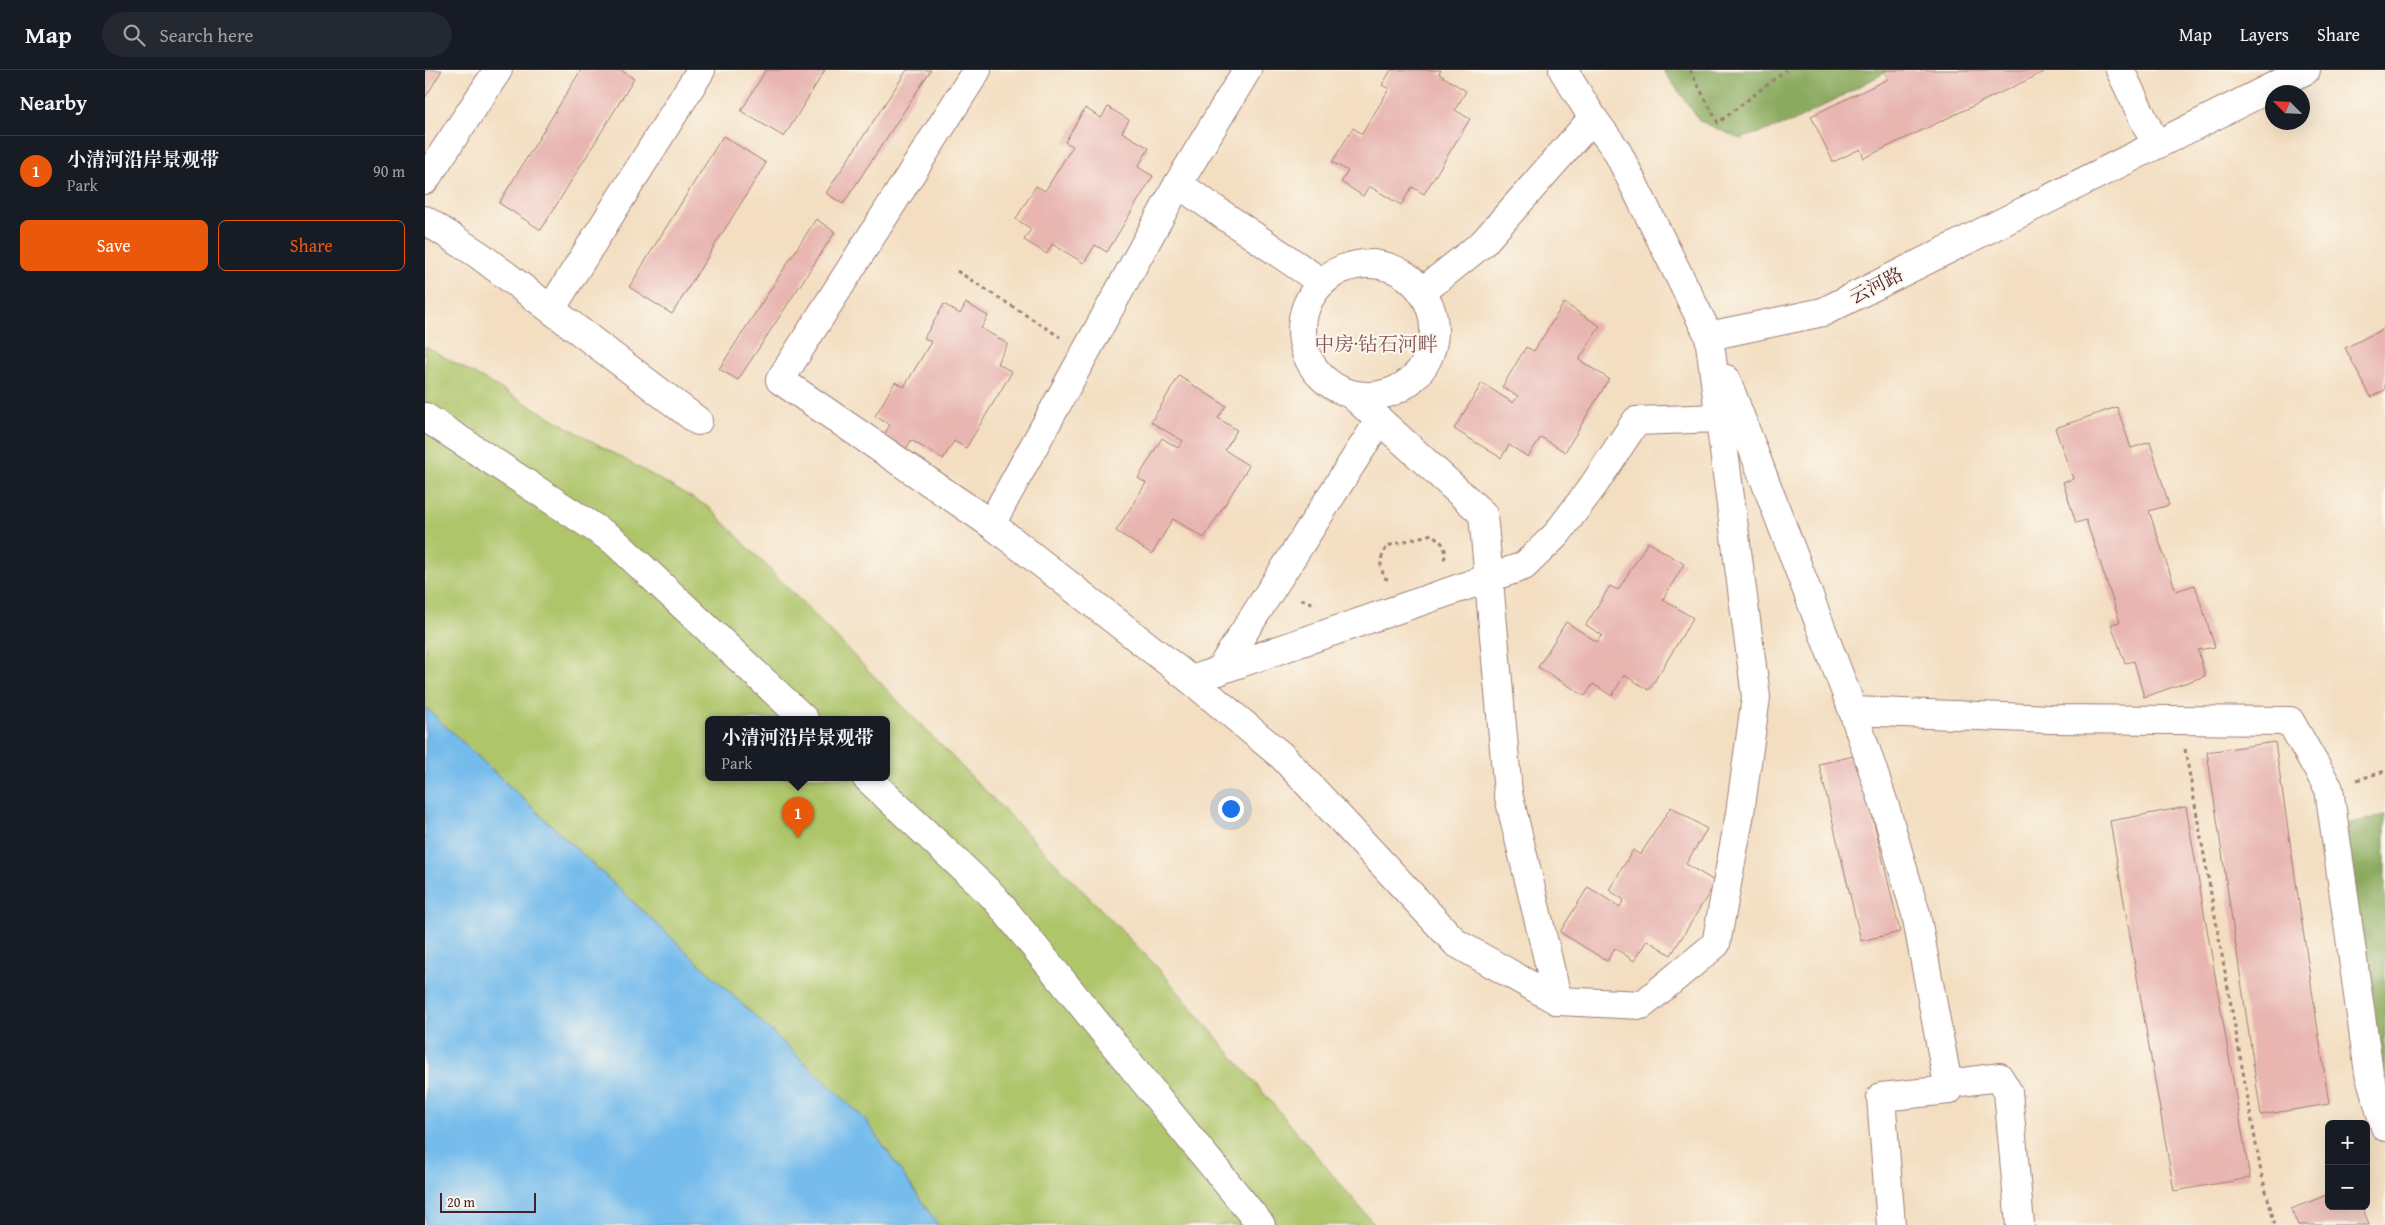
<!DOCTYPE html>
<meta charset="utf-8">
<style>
body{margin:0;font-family:"Gentium Book Plus","Noto Serif SC",serif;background:#242831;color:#f1f3f6}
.controls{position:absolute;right:15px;bottom:15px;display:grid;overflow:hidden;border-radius:8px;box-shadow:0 5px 20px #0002}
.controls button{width:45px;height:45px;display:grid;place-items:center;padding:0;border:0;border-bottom:1px solid #363941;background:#171b24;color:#f1f3f6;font:25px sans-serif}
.compass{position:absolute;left:1840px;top:15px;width:45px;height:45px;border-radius:50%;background:#171b24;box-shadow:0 5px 20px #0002;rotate:294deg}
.scale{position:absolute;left:15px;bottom:12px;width:96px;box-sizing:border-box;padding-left:5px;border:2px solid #4a1f2b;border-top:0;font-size:14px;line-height:18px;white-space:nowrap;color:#4a1f2b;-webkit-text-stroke:4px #fbf7ec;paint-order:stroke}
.you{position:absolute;left:805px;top:738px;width:18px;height:18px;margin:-12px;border:4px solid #fff;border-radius:50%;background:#1a73e8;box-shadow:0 0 0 8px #1a73e833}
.badge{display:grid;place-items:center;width:32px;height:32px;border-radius:50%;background:#ea580c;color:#fff;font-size:16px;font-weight:700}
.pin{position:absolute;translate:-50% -41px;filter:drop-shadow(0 1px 2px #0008)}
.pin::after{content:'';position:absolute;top:26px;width:18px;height:15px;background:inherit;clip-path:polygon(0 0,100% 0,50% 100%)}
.popup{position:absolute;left:280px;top:646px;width:185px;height:65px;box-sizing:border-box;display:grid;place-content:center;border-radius:8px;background:#171b24;filter:drop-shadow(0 1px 4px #0005);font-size:16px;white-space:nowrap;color:#9ea1a6}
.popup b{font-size:19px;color:#f1f3f6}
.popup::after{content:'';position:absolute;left:50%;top:100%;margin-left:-10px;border:10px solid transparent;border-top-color:#171b24}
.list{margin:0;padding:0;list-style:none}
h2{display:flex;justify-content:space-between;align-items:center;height:65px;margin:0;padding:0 20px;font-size:21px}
h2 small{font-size:16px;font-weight:400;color:#9ea1a6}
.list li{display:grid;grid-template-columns:32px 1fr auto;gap:15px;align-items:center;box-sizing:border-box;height:70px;padding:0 20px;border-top:1px solid #363941}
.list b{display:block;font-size:19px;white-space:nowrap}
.list p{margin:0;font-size:16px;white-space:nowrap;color:#9ea1a6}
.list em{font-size:16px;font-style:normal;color:#9ea1a6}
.actions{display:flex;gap:10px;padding:15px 20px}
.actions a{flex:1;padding:11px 0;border:1px solid #ea580c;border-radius:8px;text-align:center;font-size:18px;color:#ea580c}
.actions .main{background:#ea580c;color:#fff}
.icon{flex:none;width:28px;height:28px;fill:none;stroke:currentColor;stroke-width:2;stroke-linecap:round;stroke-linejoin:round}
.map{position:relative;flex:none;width:1960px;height:1155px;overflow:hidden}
header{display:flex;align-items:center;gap:30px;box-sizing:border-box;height:70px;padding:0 25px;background:#171b24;border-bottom:1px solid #363941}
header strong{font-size:24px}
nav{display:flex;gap:28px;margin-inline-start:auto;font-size:18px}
.search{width:350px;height:45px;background:#242831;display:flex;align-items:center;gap:12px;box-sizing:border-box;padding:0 18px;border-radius:28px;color:#9ea1a6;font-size:19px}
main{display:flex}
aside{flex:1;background:#171b24}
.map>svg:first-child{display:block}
.green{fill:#aec56a;stroke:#7c724a;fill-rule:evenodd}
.forest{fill:#8aaa5e;stroke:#6a6444}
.water{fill:#75bbec;stroke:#606d8c}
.building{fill:#e8b5b1}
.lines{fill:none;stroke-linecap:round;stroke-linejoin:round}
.minor-casing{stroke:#9e7e76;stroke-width:30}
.path{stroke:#9e7e76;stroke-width:3;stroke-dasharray:4 4;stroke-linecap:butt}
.minor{stroke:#fff;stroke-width:28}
.labels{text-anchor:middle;stroke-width:4;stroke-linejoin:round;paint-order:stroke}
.street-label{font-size:19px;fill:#4a1f2b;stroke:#fbf7ec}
.neighbourhood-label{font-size:20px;fill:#81545a;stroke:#fbf7ec}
</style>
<header>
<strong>Map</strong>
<div class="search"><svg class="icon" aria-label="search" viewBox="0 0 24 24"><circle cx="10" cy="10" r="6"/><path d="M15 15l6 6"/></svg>Search here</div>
<nav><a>Map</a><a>Layers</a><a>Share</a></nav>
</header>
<main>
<aside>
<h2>Nearby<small></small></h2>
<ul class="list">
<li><span class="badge">1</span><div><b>小清河沿岸景观带</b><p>Park</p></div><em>90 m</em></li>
</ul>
<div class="actions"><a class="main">Save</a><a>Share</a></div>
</aside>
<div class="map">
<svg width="1960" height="1155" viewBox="0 0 1960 1155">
<rect width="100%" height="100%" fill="#fbf7ec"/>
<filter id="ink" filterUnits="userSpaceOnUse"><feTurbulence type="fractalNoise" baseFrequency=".02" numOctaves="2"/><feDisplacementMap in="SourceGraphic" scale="10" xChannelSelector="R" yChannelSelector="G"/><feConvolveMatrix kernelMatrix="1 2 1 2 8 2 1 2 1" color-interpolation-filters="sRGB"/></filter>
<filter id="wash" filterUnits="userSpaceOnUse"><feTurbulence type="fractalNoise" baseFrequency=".0096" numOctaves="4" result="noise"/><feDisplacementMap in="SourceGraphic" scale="20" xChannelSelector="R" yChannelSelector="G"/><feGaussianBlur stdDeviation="1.12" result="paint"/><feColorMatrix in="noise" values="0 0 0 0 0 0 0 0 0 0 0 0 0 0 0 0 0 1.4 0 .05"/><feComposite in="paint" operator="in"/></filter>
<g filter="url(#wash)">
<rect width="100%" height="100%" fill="#f3dec1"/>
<path class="green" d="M0 276 285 438 733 898 950 1155H513L440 1049 0 637ZM284 649H462V707H284Z"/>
<g class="forest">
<polygon points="1238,0 1465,0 1368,52 1315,69 1275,51"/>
<polygon points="1960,745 1960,1057 1909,757"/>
</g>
<polygon class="water" points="0,637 440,1049 513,1155 0,1155"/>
<g id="blocks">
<g class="building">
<polygon points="0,0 17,0 0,28"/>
<polygon points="156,0 196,0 209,9 116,160 74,133"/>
<polygon points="341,0 400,0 359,67 316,41"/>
<polygon points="482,0 506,0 418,134 401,123"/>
<polygon points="966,0 1016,0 1014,4 1041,21 1030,40 1045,49 999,124 987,117 976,135 944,116 938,126 916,112 923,101 907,92 928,58 937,64 964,19 957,15"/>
<polygon points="1462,0 1618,0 1619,2 1439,88 1435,79 1408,92 1386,46 1463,9 1459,1"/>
<polygon points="683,37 704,50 697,62 724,78 713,97 728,106 682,182 670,175 659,193 627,174 622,184 599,170 606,159 591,149 611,116 620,121 648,76 640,72 660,38 676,48"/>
<polygon points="298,66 341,93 247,244 204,217"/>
<polygon points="391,149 410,162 313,310 294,299"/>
<polygon points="541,233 563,246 556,258 583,274 572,293 587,302 541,378 529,371 518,389 486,370 481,380 458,366 465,355 450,346 470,312 479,317 506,272 499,268 519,234 535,244"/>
<polygon points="1139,233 1175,256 1154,290 1184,309 1140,382 1116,367 1103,387 1084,375 1076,388 1029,359 1057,313 1088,333 1093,326 1077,317 1101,277 1109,281"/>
<polygon points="1960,258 1960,320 1946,327 1920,278"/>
<polygon points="754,306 801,336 793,348 812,360 800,380 824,396 779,468 748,449 727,484 691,461 721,413 713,408 737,368 753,378 758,371 726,352"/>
<polygon points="1692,337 1706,378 1725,372 1744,435 1724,441 1751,521 1770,515 1790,577 1773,580 1780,606 1719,627 1709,591 1700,593 1686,554 1695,552 1661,450 1651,453 1638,412 1648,409 1630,358"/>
<polygon points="1223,472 1259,494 1238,529 1268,548 1224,620 1199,605 1187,626 1168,614 1160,626 1113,597 1141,552 1172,572 1177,565 1161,555 1185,516 1193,520"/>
<polygon points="1850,672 1904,1034 1836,1045 1782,682"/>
<polygon points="1433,685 1475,862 1436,871 1394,694"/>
<polygon points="1246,737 1282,759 1261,794 1291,812 1246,885 1222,870 1209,891 1190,878 1182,891 1135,862 1163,817 1195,837 1199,830 1184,820 1208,780 1215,785"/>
<polygon points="1761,737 1825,1108 1749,1121 1685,751"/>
<polygon points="1904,1124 1904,1136 1937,1136 1944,1155 1873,1155 1866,1139"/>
</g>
</g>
</g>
<g filter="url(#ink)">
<use href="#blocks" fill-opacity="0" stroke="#9e7e76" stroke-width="1"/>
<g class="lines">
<g class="minor-casing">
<g id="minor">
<polyline points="552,0 355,310 566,454 766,610 858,687 1031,873 1133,931 1217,935 1291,874 1315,743 1331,627 1284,266"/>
<polyline points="1138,0 1168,48 1192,81 1284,266 1398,242 1881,0"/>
<polyline points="1695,0 1731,75"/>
<polyline points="0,110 73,0"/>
<polyline points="753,114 822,0"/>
<polyline points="0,150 54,185 273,351"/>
<circle cx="943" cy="260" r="66"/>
<polyline points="998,221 1058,173 1168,48"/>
<polyline points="126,239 276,0"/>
<polyline points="1301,309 1428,641 1626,649 1865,651 1904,719 1944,1003 1960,1057"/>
<polyline points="927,325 1058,444 1083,723 1133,931"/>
<polyline points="0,347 188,470 379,649"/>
<polyline points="566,454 753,114 896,212"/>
<polyline points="794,601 954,351"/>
<polyline points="766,610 1099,496 1131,465 1168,416 1211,351 1295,348"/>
<polyline points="1428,641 1461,740 1491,844 1524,1020 1456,1027 1466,1155"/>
<polyline points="441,707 569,827 836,1155"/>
<polyline points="1523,1014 1574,1007 1583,1022 1595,1155"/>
</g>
</g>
<g class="path">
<polyline points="1265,0 1293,53 1361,0"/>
<polyline points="532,201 635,267"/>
<polyline points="963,509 959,508 955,491 962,476 1007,464 1019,475 1021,485 1017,492"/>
<polyline points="876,529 891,535"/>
<polyline points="1760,679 1836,1102 1850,1155"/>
<polyline points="1932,710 1960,701"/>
</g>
<use href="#minor" class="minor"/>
</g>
</g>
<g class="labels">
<g class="street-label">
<text transform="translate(1451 215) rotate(-27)" y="7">云河路</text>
</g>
<g class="neighbourhood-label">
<text x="951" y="281">中房·钻石河畔</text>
</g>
</g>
</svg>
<div class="controls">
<button>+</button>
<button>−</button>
</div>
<svg class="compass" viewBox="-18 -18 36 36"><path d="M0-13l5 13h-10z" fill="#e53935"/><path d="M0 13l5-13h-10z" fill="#9ea1a6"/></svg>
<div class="scale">20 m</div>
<div class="you"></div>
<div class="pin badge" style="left:373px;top:768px">1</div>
<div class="popup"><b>小清河沿岸景观带</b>Park</div>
</div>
</main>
